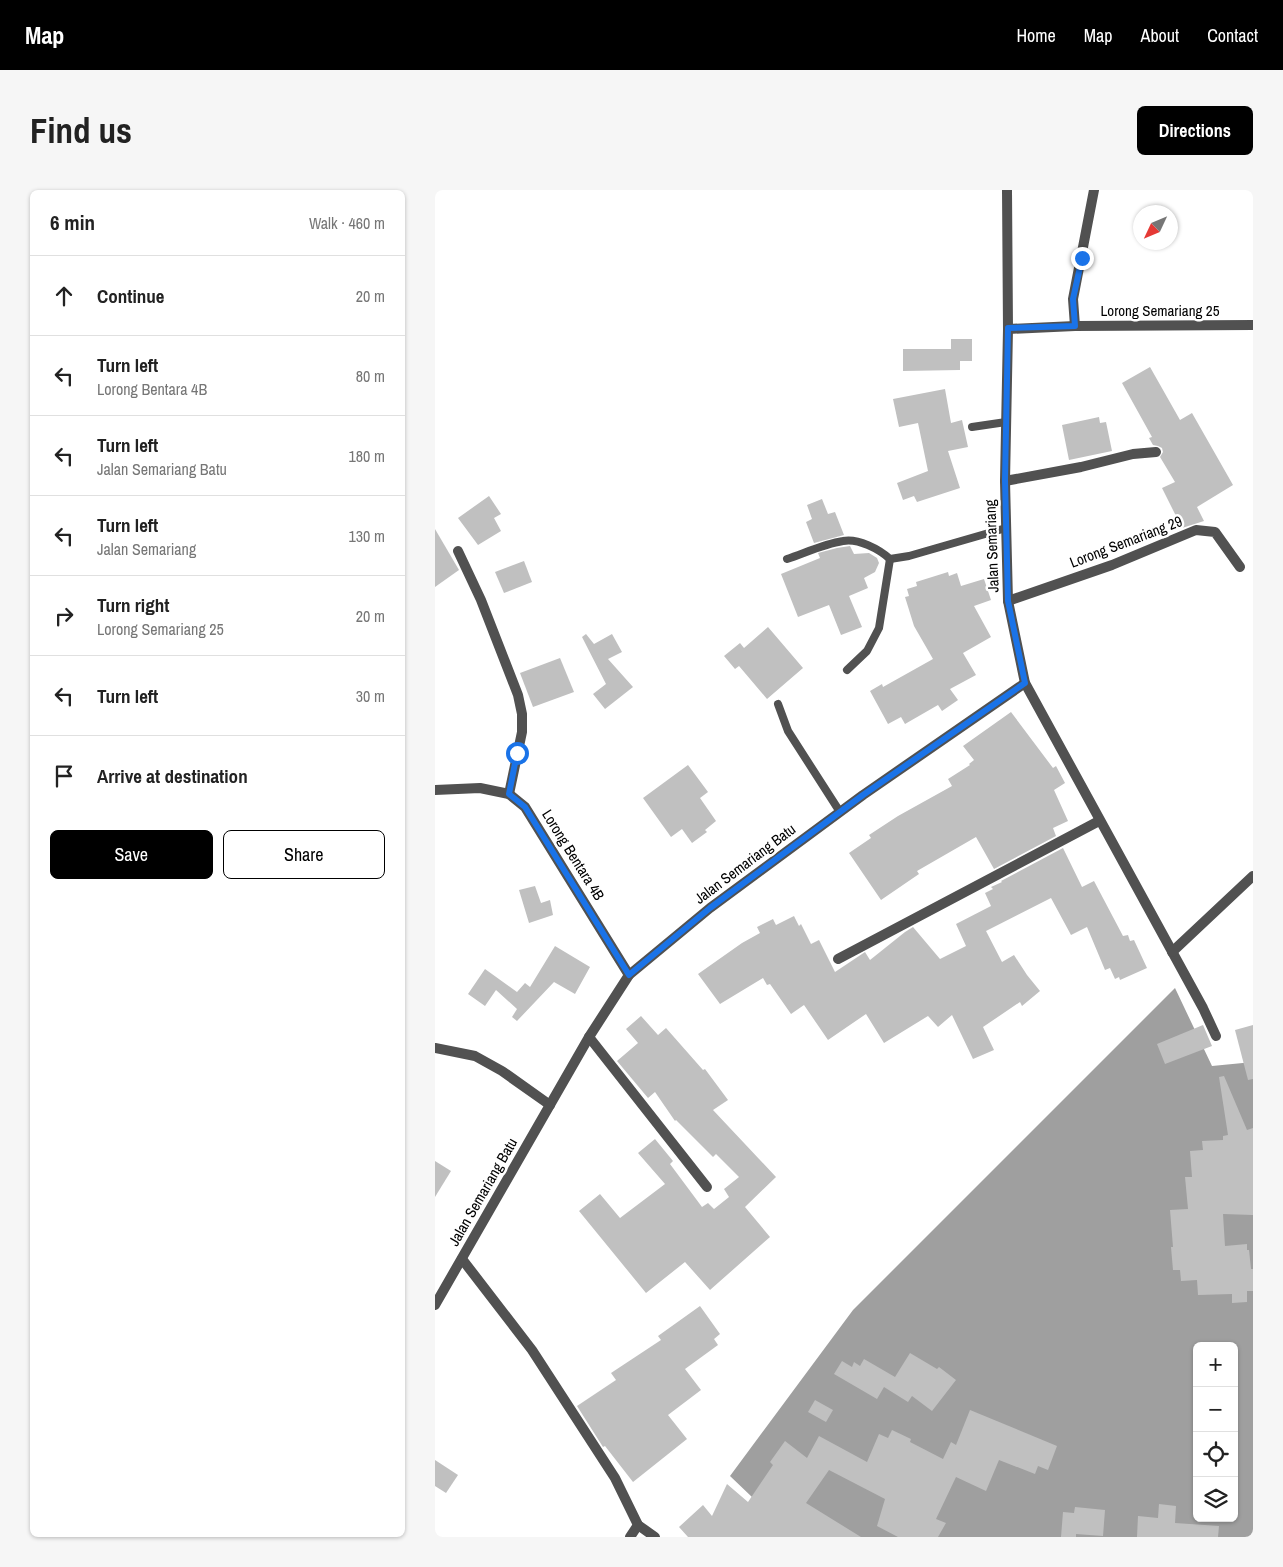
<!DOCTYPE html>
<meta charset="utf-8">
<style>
body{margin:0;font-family:"Archivo Narrow",sans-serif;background:#f6f6f6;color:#222}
.controls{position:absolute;right:15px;bottom:15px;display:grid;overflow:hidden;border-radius:8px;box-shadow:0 1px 4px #0004}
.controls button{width:45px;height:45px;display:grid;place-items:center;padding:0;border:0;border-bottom:1px solid #e0e0e0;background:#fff;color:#222;font:25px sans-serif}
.compass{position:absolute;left:698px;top:15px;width:45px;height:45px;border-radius:50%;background:#fff;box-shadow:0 1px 4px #0004;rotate:226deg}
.stop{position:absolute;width:15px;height:15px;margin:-11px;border:4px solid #1a73e8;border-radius:50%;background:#fff}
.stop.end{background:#1a73e8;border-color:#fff;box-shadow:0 1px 5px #0008}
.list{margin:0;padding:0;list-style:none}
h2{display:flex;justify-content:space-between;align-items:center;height:65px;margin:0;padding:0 20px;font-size:21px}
h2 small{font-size:16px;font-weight:400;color:#767676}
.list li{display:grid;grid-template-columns:32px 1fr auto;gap:15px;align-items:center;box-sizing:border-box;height:80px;padding:0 20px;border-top:1px solid #e0e0e0}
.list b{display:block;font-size:19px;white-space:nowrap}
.list p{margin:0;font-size:16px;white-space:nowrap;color:#767676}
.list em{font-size:16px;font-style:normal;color:#767676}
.actions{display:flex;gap:10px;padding:15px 20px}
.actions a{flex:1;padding:11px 0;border:1px solid #000;border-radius:8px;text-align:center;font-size:18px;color:#000}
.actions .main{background:#000;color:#fff}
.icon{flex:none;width:28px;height:28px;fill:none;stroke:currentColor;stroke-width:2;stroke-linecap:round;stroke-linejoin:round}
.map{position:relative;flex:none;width:818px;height:1347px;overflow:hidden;border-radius:8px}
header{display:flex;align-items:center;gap:30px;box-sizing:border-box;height:70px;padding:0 25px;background:#000;color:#fff}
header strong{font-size:24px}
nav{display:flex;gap:28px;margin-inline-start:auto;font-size:18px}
.intro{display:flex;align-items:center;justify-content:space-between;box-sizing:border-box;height:120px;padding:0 30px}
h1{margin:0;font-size:35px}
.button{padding:12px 22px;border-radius:8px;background:#000;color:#fff;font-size:18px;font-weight:700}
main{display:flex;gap:30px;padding:0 30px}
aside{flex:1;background:#fff;border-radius:8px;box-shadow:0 1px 4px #0004}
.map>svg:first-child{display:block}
.water{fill:#9f9f9f;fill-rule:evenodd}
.building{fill:#c0c0c0}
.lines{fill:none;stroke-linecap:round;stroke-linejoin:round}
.lane{stroke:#515151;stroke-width:8}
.street{stroke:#515151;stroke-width:10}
.route{stroke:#1a73e8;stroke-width:6}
.labels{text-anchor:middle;stroke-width:5;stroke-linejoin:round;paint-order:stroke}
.street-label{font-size:15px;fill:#000;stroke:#fff}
</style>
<header>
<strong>Map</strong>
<nav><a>Home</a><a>Map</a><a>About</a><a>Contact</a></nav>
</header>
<div class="intro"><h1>Find us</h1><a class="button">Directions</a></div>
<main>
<aside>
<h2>6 min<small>Walk · 460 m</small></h2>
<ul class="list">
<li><svg class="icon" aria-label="ahead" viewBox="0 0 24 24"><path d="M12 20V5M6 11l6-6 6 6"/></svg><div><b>Continue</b></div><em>20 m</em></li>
<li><svg class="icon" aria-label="left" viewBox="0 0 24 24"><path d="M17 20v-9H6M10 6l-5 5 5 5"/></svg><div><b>Turn left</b><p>Lorong Bentara 4B</p></div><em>80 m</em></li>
<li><svg class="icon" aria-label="left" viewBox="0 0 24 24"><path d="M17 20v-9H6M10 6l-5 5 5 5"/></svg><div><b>Turn left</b><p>Jalan Semariang Batu</p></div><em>180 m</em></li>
<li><svg class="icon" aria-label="left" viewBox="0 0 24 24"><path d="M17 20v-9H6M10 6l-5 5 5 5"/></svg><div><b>Turn left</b><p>Jalan Semariang</p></div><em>130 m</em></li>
<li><svg class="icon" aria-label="right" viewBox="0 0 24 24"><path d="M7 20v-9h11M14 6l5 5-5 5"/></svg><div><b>Turn right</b><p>Lorong Semariang 25</p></div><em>20 m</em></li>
<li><svg class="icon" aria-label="left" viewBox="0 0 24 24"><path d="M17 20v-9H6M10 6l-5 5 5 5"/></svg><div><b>Turn left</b></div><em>30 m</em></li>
<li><svg class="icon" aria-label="arrive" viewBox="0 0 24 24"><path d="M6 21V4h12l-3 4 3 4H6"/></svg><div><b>Arrive at destination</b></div></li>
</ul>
<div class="actions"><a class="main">Save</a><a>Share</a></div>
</aside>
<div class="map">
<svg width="818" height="1347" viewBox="0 0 818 1347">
<rect width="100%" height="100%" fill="#fff"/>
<path class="water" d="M740 798 777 876 818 872V1347H359L295 1286 418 1120ZM762 1156H799V1328H762Z"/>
<g class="building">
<polygon points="516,149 537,149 537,171 525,171 525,180 468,181 468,159 516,159"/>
<polygon points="715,177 745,230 757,223 798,295 762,317 769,331 747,338 727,298 740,292 725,267 728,262 727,258 723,256 718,255 714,248 717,247 687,193"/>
<polygon points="510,199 516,233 527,230 533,257 513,261 525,298 482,312 479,306 468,310 462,293 493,281 483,233 464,237 458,209"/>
<polygon points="664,227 665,233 671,232 677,261 634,270 627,235"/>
<polygon points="54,306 66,324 59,328 66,341 43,355 23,328"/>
<polygon points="387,309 393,324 400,322 409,345 379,353 371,332 377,329 372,315"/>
<polygon points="0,339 24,380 0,397"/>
<polygon points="415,356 419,364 434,363 442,368 444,373 440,382 429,388 433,398 414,406 427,437 406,445 394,415 363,427 346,384 385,368 383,363 402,358"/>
<polygon points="89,371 97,392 69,403 60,382"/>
<polygon points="513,382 514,386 522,383 526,396 549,389 556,410 539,416 556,447 528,463 541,485 515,499 523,510 507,521 503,515 470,534 466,527 453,534 435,501 447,494 448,497 498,469 479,436 470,407 474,406 472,399 482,396 481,392"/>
<polygon points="333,437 368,478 332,509 304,476 300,479 289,466 305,453 309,458"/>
<polygon points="151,444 159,454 177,444 187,462 173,469 198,497 170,519 158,504 171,494 147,447"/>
<polygon points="125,468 139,502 98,517 85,483"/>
<polygon points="576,522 618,578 621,576 630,593 619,600 633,631 618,638 621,646 559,679 541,647 482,681 484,684 446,710 414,663 436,648 434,645 463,626 517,596 513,589 535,575 534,574 539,570 528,556"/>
<polygon points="253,575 273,602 265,608 281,631 270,640 272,642 257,653 247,639 236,647 208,608"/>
<polygon points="628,658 647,697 659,691 688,746 693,745 695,751 699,750 712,778 685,790 684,787 680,789 675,778 670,780 652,737 636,745 616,708 551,741 567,772 579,765 592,785 605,801 587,816 585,812 548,837 559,860 538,869 517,825 503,837 493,826 449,853 431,824 393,850 369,815 356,824 335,794 332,795 328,788 285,814 263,784 307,753 325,743 322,737 338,729 341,735 359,726 364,736 366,734 376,754 384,750 400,782 430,762 435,770 470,742 478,737 505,769 531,756 521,734 556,716 550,703 558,699 556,697 567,692 566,691"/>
<polygon points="100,696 106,713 115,710 118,725 94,733 84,700"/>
<polygon points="120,756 155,777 140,804 119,792 82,831 77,827 82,819 61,800 50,816 33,804 50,779 82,802 90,793 95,797"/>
<polygon points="206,826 223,845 231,838 268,880 270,879 293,910 278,920 341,987 310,1017 335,1047 275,1100 250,1072 211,1103 144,1021 165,1004 185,1028 230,994 203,963 220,949 238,971 235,974 267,1017 273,1013 279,1019 294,1007 289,999 304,987 281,964 278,967 241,930 240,931 220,902 213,908 182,871 203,853 191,839"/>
<polygon points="768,835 777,856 730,874 722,854"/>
<polygon points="818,835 818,889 813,890 800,840"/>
<polygon points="789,886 812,940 818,938 818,1025 788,1024 790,1056 812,1054 812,1060 814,1060 816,1079 818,1079 818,1101 812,1101 812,1112 797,1113 797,1104 763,1105 762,1090 746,1091 745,1080 738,1080 736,1057 738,1057 735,1020 753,1019 750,987 757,987 755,961 768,960 767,951 788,950 788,946 793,945 784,887"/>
<polygon points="0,971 16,981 0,1007"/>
<polygon points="265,1116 285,1144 279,1149 283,1155 250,1179 266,1200 233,1225 252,1249 198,1292 170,1256 168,1257 142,1216 181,1190 176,1183 226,1150 223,1146"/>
<polygon points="475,1163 502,1179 504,1177 521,1190 497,1221 477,1206 473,1212 449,1197 442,1209 399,1184 407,1171 417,1177 419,1172 425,1176 429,1169 460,1187"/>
<polygon points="380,1210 398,1220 391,1232 373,1222"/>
<polygon points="535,1220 622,1256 613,1280 603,1276 600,1284 564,1270 551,1301 521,1287 501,1329 511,1333 503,1347 463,1347 442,1336 450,1309 394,1280 371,1313 426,1347 253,1347 244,1337 268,1315 277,1326 292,1294 313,1312 338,1275 335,1272 350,1251 372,1268 384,1246 432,1272 444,1244 453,1248 457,1240 476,1249 475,1252 508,1269 516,1252 521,1255"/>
<polygon points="0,1270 23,1285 11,1303 0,1296"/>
<polygon points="724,1314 741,1316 740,1333 784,1336 783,1347 702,1347 703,1326 723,1328"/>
<polygon points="640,1317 670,1320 668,1346 641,1344 641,1347 626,1347 628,1322 639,1323"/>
</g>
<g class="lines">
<g class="lane">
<polyline points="537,237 571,232"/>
<path d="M352 369C370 363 389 354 408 351 423 348 444 359 455 369L474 366 571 338"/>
<polyline points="412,480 432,461 444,438 455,369"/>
<polyline points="343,514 353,541 405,622"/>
</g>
<g class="street">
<polyline points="572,0 573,139 570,291 573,411 590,493 768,818 781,846"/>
<polyline points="640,136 638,109 659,0"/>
<polyline points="573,139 640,136 818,135"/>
<polyline points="570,291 646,277 698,264 721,262"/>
<polyline points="23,361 46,410 83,505 87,524 87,542 74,604"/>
<polyline points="573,411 677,375 761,340 780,342 805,377"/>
<polyline points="0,600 45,598 74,604 90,617 194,785"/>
<polyline points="737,762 818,686"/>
<polyline points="403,769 664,631"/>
<polyline points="154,847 272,997"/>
<polyline points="0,858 40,866 67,881 115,915"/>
<polyline points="27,1069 97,1160 180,1288 203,1335 220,1347"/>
<polyline points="0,1115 154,847 194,785 275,718 428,605 590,493"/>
<polyline points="195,1347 203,1335"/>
</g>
</g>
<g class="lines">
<polyline class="route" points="82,563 74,604 90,617 194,785 275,718 428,605 590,493 573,411 570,290 573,138 640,136 638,109 647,68"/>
</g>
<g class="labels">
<g class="street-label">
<text x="725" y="126">Lorong Semariang 25</text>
<text transform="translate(691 352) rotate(-21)" y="5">Lorong Semariang 29</text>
<text transform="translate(557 356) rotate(-92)" y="5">Jalan Semariang</text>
<text transform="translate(138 665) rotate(58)" y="5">Lorong Bentara 4B</text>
<text transform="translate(310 674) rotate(-37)" y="5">Jalan Semariang Batu</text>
<text transform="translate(48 1002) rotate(-60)" y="5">Jalan Semariang Batu</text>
</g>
</g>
</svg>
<div class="controls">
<button>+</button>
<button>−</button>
<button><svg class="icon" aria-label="locate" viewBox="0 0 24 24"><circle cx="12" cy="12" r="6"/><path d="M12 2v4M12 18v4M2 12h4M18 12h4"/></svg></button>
<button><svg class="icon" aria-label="layers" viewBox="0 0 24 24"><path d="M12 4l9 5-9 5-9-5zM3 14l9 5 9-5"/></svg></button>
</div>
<svg class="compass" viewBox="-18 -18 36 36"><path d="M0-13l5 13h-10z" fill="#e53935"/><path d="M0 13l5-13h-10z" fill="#767676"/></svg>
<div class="stop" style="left:82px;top:563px"></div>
<div class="stop end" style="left:647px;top:68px"></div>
</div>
</main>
